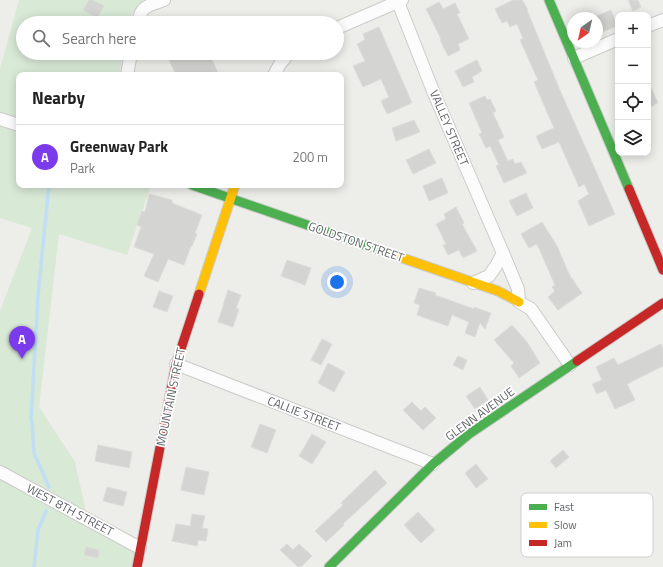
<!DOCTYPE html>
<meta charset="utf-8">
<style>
body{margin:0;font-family:"Titillium Web",sans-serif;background:#f6f6f6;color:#222}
.controls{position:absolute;right:12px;top:12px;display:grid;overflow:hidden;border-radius:8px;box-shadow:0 2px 10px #0003}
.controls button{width:36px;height:36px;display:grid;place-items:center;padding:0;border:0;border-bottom:1px solid #e0e0e0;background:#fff;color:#222;font:20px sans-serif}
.compass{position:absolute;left:567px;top:12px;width:36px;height:36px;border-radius:50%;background:#fff;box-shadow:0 2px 10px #0003;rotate:214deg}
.you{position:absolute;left:337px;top:282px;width:14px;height:14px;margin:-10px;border:3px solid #fff;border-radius:50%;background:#1a73e8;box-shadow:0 0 0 6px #1a73e833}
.badge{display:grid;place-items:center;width:26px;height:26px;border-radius:50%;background:#7c3aed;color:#fff;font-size:13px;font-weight:700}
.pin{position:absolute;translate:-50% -33px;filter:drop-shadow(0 1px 2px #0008)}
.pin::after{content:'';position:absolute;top:21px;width:14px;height:12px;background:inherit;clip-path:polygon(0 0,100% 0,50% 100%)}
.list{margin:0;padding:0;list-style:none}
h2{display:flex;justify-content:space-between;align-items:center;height:52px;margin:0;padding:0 16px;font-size:17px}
h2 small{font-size:13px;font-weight:400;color:#767676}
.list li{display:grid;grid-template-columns:26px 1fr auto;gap:12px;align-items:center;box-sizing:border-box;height:64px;padding:0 16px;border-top:1px solid #e0e0e0}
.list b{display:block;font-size:15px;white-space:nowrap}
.list p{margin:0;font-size:13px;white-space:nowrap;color:#767676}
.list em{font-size:13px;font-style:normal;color:#767676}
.icon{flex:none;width:22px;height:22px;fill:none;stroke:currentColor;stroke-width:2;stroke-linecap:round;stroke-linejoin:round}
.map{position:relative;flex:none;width:663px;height:567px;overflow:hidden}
.search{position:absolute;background:#fff;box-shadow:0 2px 10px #0003;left:16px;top:16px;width:328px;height:44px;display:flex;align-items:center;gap:10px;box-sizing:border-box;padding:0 14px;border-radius:22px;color:#767676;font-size:15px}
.panel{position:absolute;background:#fff;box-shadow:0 2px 10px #0003;left:16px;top:72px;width:328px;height:116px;border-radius:8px}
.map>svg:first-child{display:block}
.green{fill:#d8e9d6}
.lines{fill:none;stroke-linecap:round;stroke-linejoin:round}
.stream{stroke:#c2def4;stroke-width:3.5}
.building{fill:#d4d4d2;stroke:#dcdcd8}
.street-casing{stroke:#cbcbca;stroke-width:14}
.fast-casing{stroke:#cacbca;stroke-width:11}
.slow-casing{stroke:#cacbca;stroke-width:11}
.jam-casing{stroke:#cacbca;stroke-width:11}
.street{stroke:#fcfcfc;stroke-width:12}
.fast{stroke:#4caf50;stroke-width:9}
.slow{stroke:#ffc107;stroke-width:9}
.jam{stroke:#c62828;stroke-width:9}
.labels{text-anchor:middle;stroke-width:3.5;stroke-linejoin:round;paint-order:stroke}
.street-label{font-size:12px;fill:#5f6266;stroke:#fff}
.key{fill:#fff;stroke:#cfd0d1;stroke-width:1}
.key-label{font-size:11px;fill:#5f6266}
</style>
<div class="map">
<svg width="663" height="567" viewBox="0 0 663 567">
<rect width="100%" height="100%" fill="#edede9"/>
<g class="green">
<path d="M19 0H151C139 4 131 10 129 23H23V53H123L119 75H19V118L0 112V69Z"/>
<polygon points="0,119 19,125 19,185 151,185 127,255 59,234 39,407 75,462 88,520 140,548 138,567 0,567 0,311 32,228 0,218"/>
</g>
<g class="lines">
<g class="stream">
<polyline points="49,487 34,453 32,422 31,419 38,296 49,185"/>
<polyline points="34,567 38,530 46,511"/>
</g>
</g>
<g class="building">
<polygon points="89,0 93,0 104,6 97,18 83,10"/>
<polygon points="513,0 522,0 528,10 527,10 559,88 615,214 589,226 578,201 589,194 584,184 579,187 559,142 542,149 536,136 554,128 534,82 538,80 520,40 523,38 517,24 510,27 507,21 502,23 495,9"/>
<polygon points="628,0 638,0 641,7 633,11"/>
<polygon points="439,2 443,9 455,3 460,13 457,14 469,39 458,44 460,50 448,56 440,40 441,39 426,9"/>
<polygon points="611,10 617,26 597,34 597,16"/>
<polygon points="379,27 412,103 387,114 381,101 389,97 381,79 363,87 353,66 365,61 357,44 365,40 363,34"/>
<polygon points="166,53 209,53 219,75 176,75"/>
<polygon points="477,60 482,71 472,77 474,82 463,87 455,71"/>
<polygon points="648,81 658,103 648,108"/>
<polygon points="485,96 487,100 490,99 496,111 493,113 504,137 498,140 508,161 513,159 515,164 521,162 527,173 504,183 496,166 499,165 490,146 486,148 479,134 482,133 469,103"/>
<polygon points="414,120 420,132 396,141 392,128"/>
<polygon points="429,149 436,163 413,174 406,160"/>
<polygon points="442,178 448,193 429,201 423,186"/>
<polygon points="526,193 533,208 517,216 509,201"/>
<polygon points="149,194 172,200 172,203 202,215 195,233 197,234 192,246 191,246 184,265 168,259 158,282 144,276 154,254 134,247 141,227 137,225 142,211 145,212"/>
<polygon points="456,207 464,223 462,224 477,251 463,258 459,250 448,255 443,245 446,244 436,224 446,219 444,214"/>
<polygon points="542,222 557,246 570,276 582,293 558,310 548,297 555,291 552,287 555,285 537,244 529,248 521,234"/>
<polygon points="287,260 311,268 305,285 281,276"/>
<polygon points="419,288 436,293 435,295 474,309 474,307 491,313 485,329 480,323 475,337 465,333 469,322 452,315 448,326 417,315 420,305 414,303"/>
<polygon points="228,290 241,295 236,308 239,309 233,327 218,322"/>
<polygon points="159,291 173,296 167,312 153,307"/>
<polygon points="512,325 527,342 540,363 519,378 511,366 514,363 494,340"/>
<polygon points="322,339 332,344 321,365 311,360"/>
<polygon points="661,344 663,349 663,366 627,384 635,400 615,409 606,390 597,394 592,384 602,380 596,367 614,358 618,365"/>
<polygon points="458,356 467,360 463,370 453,365"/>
<polygon points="328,363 345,372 334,392 318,383"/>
<polygon points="480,387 488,400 475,409 466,396"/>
<polygon points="412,402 421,411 425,407 436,418 423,430 403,410"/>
<polygon points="260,424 276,430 267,453 251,447"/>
<polygon points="312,434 326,442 312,464 299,456"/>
<polygon points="98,445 132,452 129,468 95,461"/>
<polygon points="563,450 569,457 556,468 550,461"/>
<polygon points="476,464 488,479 476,488 465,473"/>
<polygon points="186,467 209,472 204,495 181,490"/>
<polygon points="375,470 387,483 343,524 344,525 326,542 315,531 343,505 341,503"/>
<polygon points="107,487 127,492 123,506 103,501"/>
<polygon points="418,512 435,530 421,543 404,525"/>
<polygon points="192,514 205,516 202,528 208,529 206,541 198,540 197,546 172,541 176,524 190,526"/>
<polygon points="287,544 293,550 299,544 312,556 301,567 298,567 280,550"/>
<polygon points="86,547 99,550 98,558 84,555"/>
</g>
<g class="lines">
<g class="street-casing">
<g id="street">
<polyline points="398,2 433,91 503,253 496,266 489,276 473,283"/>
<path d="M138 23C141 5 148 6 164 0"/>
<polyline points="648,26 663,20"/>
<polyline points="337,28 402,0"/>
<polyline points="574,58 618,39"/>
<polyline points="127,75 131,53"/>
<polyline points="274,75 280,64 289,53"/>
<polyline points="0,119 19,125"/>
<polyline points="503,253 518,289 519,302 531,309 570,365"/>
<polyline points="176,364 433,464"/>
<polyline points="0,472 140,548"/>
</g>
</g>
<g class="fast-casing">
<g id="fast">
<polyline points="549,0 629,189"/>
<polyline points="192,185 388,253"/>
<polyline points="329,567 433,464 469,434 577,361"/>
</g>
</g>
<g class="slow-casing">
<g id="slow">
<polyline points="388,253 498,291 519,302"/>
<polyline points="199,294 235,185"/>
</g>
</g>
<g class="jam-casing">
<g id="jam">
<polyline points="629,189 663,270"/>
<polyline points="577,361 663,303"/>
<polyline points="137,567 176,364 199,294"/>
</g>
</g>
<use href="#street" class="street"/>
<use href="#fast" class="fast"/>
<use href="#slow" class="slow"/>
<use href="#jam" class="jam"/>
</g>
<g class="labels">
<g class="street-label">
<text transform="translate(449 128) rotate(67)" y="4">VALLEY STREET</text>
<text transform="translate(356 242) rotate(19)" y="4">GOLDSTON STREET</text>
<text transform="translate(171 397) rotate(-78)" y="4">MOUNTAIN STREET</text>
<text transform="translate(304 414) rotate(21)" y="4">CALLIE STREET</text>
<text transform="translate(480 414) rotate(-36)" y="4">GLENN AVENUE</text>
<text transform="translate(70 510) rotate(28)" y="4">WEST 8TH STREET</text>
</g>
</g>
<rect x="521" y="493" width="132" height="64" rx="6" class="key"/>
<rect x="529" y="504" width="18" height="6" fill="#4caf50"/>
<rect x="529" y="522" width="18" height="6" fill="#ffc107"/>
<rect x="529" y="540" width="18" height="6" fill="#c62828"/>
<g class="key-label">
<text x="554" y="511">Fast</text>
<text x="554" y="529">Slow</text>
<text x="554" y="547">Jam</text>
</g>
</svg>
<div class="controls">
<button>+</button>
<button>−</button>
<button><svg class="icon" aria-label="locate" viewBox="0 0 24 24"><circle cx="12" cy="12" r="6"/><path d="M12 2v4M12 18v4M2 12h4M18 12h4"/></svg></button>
<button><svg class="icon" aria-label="layers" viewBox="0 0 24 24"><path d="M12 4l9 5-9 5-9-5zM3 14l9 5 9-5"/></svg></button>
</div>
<svg class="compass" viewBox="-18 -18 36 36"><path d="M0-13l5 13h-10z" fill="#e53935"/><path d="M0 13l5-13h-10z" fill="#767676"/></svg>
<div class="you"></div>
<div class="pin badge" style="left:22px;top:359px">A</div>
<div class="search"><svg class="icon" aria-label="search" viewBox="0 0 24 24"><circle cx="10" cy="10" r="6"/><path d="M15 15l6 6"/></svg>Search here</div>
<section class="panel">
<h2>Nearby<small></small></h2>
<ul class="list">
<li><span class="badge">A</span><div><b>Greenway Park</b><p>Park</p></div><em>200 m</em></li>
</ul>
</section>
</div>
